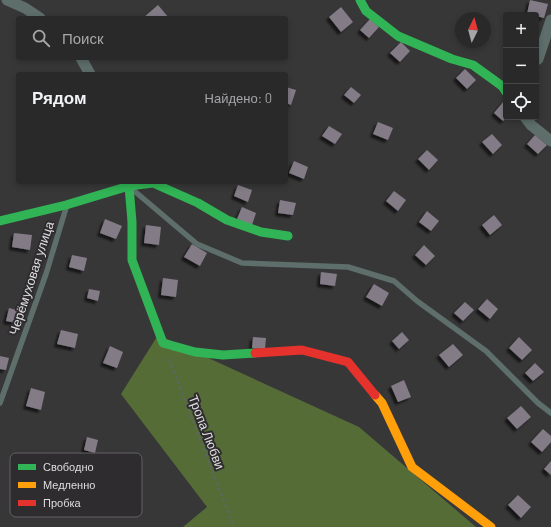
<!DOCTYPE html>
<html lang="ru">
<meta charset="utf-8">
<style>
body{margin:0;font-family:Barlow,sans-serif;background:#323132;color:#f1f3f6}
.controls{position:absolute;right:12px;top:12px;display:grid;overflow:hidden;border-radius:4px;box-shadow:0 2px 6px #0003}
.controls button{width:36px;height:36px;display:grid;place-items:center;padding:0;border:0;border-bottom:1px solid #464547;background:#2a292a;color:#f1f3f6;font:20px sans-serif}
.compass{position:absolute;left:455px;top:12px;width:36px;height:36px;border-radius:50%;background:#2a292a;box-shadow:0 2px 6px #0003;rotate:6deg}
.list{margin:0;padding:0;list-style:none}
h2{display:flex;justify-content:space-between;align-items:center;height:52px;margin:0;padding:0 16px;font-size:17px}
h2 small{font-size:13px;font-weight:400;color:#a5a6a8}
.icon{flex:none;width:22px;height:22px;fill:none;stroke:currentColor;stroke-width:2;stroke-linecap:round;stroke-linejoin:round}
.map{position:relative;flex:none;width:551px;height:527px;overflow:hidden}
.search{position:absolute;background:#2a292a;box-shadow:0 2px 6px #0003;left:16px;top:16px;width:272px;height:44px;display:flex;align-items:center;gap:10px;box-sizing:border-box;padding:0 14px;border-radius:4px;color:#a5a6a8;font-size:15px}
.panel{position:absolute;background:#2a292a;box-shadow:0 2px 6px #0003;left:16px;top:72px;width:272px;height:112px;border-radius:4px}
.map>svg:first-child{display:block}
.forest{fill:#556c37}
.building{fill:#837b87;filter:url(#shadow)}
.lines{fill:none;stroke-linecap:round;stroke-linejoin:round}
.path{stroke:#5c6765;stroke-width:2;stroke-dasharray:3 3;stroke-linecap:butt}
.lane{stroke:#5d6e6b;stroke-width:5.5}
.street{stroke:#5d6e6b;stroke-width:11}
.fast{stroke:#30b455;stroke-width:9}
.slow{stroke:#ff9f0a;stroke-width:9}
.jam{stroke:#e5322d;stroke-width:9}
.labels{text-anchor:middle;stroke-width:4;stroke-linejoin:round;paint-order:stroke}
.street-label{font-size:13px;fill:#dedddf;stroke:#2e2c2f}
.key{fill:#2e2c2f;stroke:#636164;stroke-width:1}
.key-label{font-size:11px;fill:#dedddf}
</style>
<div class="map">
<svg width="551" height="527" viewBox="0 0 551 527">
<defs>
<filter id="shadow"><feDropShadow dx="-3" dy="3" stdDeviation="1" flood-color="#0009"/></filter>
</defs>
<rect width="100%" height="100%" fill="#383738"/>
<polygon class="forest" points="158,335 359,427 476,527 183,527 207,507 121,394"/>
<g class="building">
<polygon points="530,0 548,4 544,18 527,14"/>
<polygon points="158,5 169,18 143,18"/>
<polygon points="341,7 353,22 341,32 329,17"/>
<polygon points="370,19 379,27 369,38 360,30"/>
<polygon points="401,42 410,51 400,62 390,53"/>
<polygon points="465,69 476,80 467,89 456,78"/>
<polygon points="286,87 296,90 291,105 286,103"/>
<polygon points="351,87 361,95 354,103 344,95"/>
<polygon points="504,101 506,103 506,117 507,117 503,121 494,113"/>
<polygon points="378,122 393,128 388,140 373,134"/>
<polygon points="329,126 342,134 335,144 322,136"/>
<polygon points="492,134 502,145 493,154 482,142"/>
<polygon points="535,135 547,145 538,154 527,144"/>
<polygon points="427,150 438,160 429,170 418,159"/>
<polygon points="294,161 308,167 304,179 289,173"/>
<polygon points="238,185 252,190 248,202 234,196"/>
<polygon points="394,191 406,200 398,211 386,201"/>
<polygon points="280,200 296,203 293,215 278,213"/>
<polygon points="242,207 256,213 252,225 237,219"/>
<polygon points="427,211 439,221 431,231 419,222"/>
<polygon points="494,215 502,225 490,235 482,225"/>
<polygon points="105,219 122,226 116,239 100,233"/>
<polygon points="146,225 161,227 159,245 144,243"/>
<polygon points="14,233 32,235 30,250 12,247"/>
<polygon points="192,244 207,253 200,266 184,257"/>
<polygon points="424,245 435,256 426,265 415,255"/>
<polygon points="72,255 87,258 84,271 69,267"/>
<polygon points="321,272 337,274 335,286 320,284"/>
<polygon points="163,278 178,280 176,297 161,295"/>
<polygon points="374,284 389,293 382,306 366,297"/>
<polygon points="89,289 100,291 98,301 87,298"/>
<polygon points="487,299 498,309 490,319 478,309"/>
<polygon points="465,302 474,310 463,321 454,313"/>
<polygon points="9,308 24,312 21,324 6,321"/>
<polygon points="61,330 78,334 75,348 57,344"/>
<polygon points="402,332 409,340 399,349 392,341"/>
<polygon points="253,337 266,338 265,349 252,348"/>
<polygon points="519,337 532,350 522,360 509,348"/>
<polygon points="453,344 463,355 449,367 439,355"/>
<polygon points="110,346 123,352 117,368 103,363"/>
<polygon points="0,356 9,358 6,370 0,369"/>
<polygon points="535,363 544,372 533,381 525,373"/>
<polygon points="404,380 411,397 398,402 391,386"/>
<polygon points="31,388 45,392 41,410 26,406"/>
<polygon points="521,406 531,417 517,429 507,418"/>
<polygon points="543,429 551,436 551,442 542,452 531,442"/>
<polygon points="87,437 98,440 95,453 84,450"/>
<polygon points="551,461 551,475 544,469"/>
<polygon points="518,495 531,507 521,518 508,505"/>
</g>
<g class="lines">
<polyline class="path" points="169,359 234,527"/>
<g class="lane">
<polyline points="132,189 197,244 242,263 348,267 394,281 417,301 486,351 538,403 551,413"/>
<polyline points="0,403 46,274 66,208"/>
</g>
<g class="street">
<polyline points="7,0 25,8 40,18"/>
<polyline points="81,58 90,74"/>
<polyline points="536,60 538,59 551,20"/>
<polyline points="525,117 531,125 551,141"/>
</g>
<g class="fast">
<polyline points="360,0 366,11 398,36 452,59 473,65 502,86 506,92"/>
<polyline points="0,221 66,205 129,186 129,182"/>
<polyline points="255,353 223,355 195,352 163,343 132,260 132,222 129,186 153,183 198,203 227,220 261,232 288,236"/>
</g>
<polyline class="slow" points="375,395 382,403 412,467 491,527"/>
<polyline class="jam" points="255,353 302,350 348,362 375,395"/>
</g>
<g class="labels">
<g class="street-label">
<text transform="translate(31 278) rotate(-72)" y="5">Черёмуховая улица</text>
<text transform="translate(207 432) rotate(69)" y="5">Тропа Любви</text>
</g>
</g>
<rect x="10" y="453" width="132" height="64" rx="6" class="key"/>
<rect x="18" y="464" width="18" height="6" fill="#30b455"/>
<rect x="18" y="482" width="18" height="6" fill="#ff9f0a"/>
<rect x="18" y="500" width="18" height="6" fill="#e5322d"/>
<g class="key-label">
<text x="43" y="471">Свободно</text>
<text x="43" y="489">Медленно</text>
<text x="43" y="507">Пробка</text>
</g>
</svg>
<div class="controls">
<button>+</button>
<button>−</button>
<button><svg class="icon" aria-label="locate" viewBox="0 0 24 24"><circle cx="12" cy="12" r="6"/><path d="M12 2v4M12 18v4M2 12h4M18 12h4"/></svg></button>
</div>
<svg class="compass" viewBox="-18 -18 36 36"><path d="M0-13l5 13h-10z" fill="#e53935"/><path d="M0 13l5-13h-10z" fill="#a5a6a8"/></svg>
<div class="search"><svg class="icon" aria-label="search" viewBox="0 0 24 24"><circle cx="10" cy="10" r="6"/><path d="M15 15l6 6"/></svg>Поиск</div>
<section class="panel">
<h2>Рядом<small>Найдено: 0</small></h2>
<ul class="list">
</ul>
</section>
</div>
